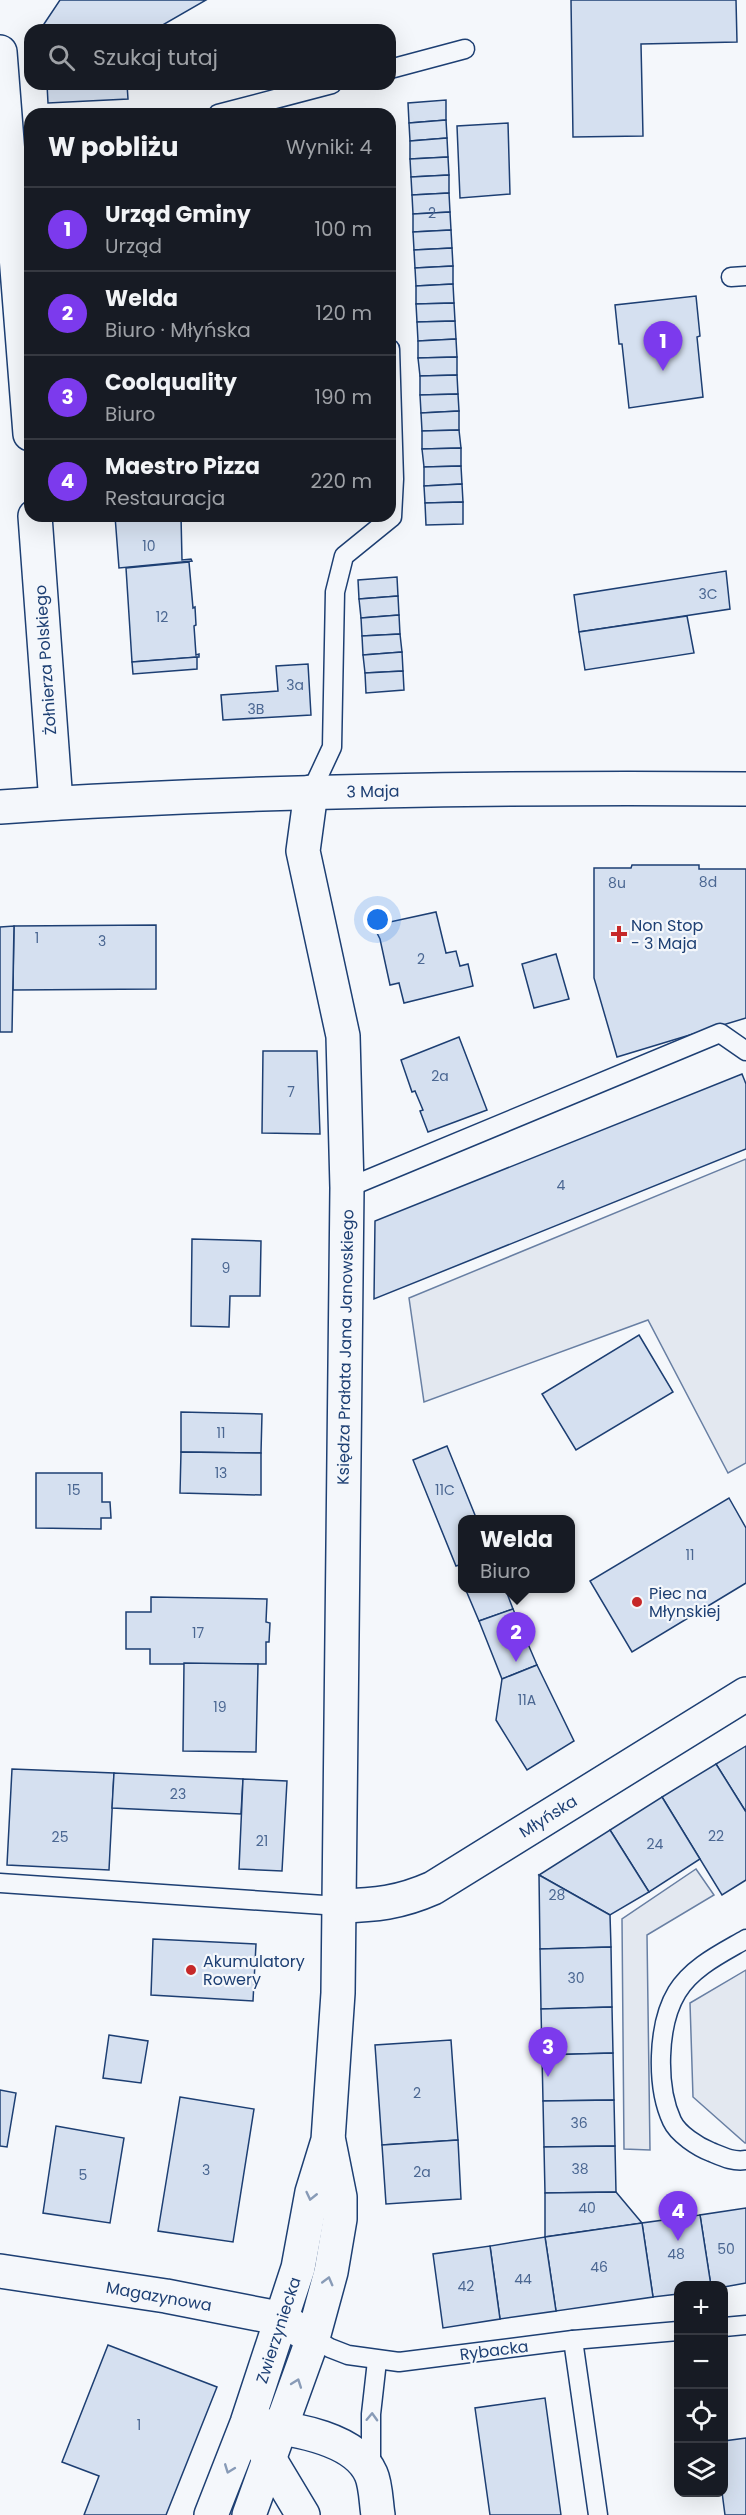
<!DOCTYPE html>
<html lang="pl">
<meta charset="utf-8">
<style>
body{margin:0;font-family:Poppins,sans-serif;background:#20242c;color:#f1f3f6}
.controls{position:absolute;right:18px;bottom:18px;display:grid;overflow:hidden;border-radius:12px;box-shadow:0 6px 24px #0002}
.controls button{width:54px;height:54px;display:grid;place-items:center;padding:0;border:0;border-bottom:2px solid #363941;background:#171b24;color:#f1f3f6;font:30px sans-serif}
.you{position:absolute;left:378px;top:920px;width:21px;height:21px;margin:-15px;border:4px solid #fff;border-radius:50%;background:#1a73e8;box-shadow:0 0 0 9px #1a73e833}
.badge{display:grid;place-items:center;width:39px;height:39px;border-radius:50%;background:#7c3aed;color:#fff;font-size:20px;font-weight:700}
.pin{position:absolute;translate:-50% -50px;filter:drop-shadow(0 2px 3px #0008)}
.pin::after{content:'';position:absolute;top:32px;width:21px;height:18px;background:inherit;clip-path:polygon(0 0,100% 0,50% 100%)}
.popup{position:absolute;left:458px;top:1515px;width:117px;height:78px;box-sizing:border-box;display:grid;place-content:center;border-radius:12px;background:#171b24;filter:drop-shadow(0 2px 4px #0005);font-size:20px;white-space:nowrap;color:#9ea1a6}
.popup b{font-size:22px;color:#f1f3f6}
.popup::after{content:'';position:absolute;left:50%;top:100%;margin-left:-12px;border:12px solid transparent;border-top-color:#171b24}
.list{margin:0;padding:0;list-style:none}
h2{display:flex;justify-content:space-between;align-items:center;height:78px;margin:0;padding:0 24px;font-size:26px}
h2 small{font-size:20px;font-weight:400;color:#9ea1a6}
.list li{display:grid;grid-template-columns:39px 1fr auto;gap:18px;align-items:center;box-sizing:border-box;height:84px;padding:0 24px;border-top:2px solid #363941}
.list b{display:block;font-size:22px;white-space:nowrap}
.list p{margin:0;font-size:20px;white-space:nowrap;color:#9ea1a6}
.list em{font-size:20px;font-style:normal;color:#9ea1a6}
.icon{flex:none;width:33px;height:33px;fill:none;stroke:currentColor;stroke-width:2;stroke-linecap:round;stroke-linejoin:round}
.map{position:relative;flex:none;width:746px;height:2515px;overflow:hidden}
.search{position:absolute;background:#171b24;box-shadow:0 6px 24px #0002;left:24px;top:24px;width:372px;height:66px;display:flex;align-items:center;gap:15px;box-sizing:border-box;padding:0 21px;border-radius:18px;color:#9ea1a6;font-size:22px}
.panel{position:absolute;background:#171b24;box-shadow:0 6px 24px #0002;left:24px;top:108px;width:372px;height:414px;border-radius:18px}
.map>svg:first-child{display:block}
.parking{fill:#e3e8f0;stroke:#687fa3;stroke-width:1.5}
.building{fill:#d5e0f0;stroke:#1d3f73;stroke-width:1.5}
.lines{fill:none;stroke-linecap:round;stroke-linejoin:round}
.lane-casing{stroke:#1d3f73;stroke-width:21}
.street-casing{stroke:#1d3f73;stroke-width:36}
.secondary-casing{stroke:#1d3f73;stroke-width:36}
.lane{stroke:#f4f7fb;stroke-width:18}
.street{stroke:#f4f7fb;stroke-width:33}
.secondary{stroke:#f4f7fb;stroke-width:33}
.oneway{stroke:#889bb7}
.poi-dot{fill:#c62828;stroke:#f4f7fb;stroke-width:2}
.labels{text-anchor:middle;stroke-width:4.5;stroke-linejoin:round;paint-order:stroke}
.number-label{font-size:14px;fill:#4b6792}
.street-label{font-size:16px;fill:#1d3f73;stroke:#f4f7fb}
.poi-label{font-size:16px;fill:#1d3f73;stroke:#f4f7fb;text-anchor:start}
</style>
<div class="map">
<svg width="746" height="2515" viewBox="0 0 746 2515">
<rect width="100%" height="100%" fill="#f4f7fb"/>
<g class="parking">
<polygon points="746,1159 746,1463 728,1473 648,1320 424,1402 409,1298"/>
<polygon points="696,1869 714,1895 647,1935 650,2150 624,2149 622,1919"/>
<polygon points="746,1970 746,2143 745,2143 693,2097 690,2003"/>
</g>
<g class="building">
<polygon points="60,0 206,0 154,30 45,30 44,24"/>
<polygon points="571,0 736,0 737,42 641,44 643,136 573,137"/>
<polygon points="47,84 127,84 128,99 48,103"/>
<polygon points="446,100 446,120 409,123 408,103"/>
<polygon points="446,120 447,138 410,141 409,123"/>
<polygon points="508,123 510,194 460,198 457,126"/>
<polygon points="447,138 448,157 410,159 410,141"/>
<polygon points="448,157 449,175 411,177 410,159"/>
<polygon points="449,175 449,193 412,195 411,177"/>
<polygon points="449,193 450,212 413,214 412,195"/>
<polygon points="450,212 451,230 413,232 413,214"/>
<polygon points="451,230 452,248 414,250 413,232"/>
<polygon points="452,248 453,266 415,268 414,250"/>
<polygon points="453,266 453,284 416,286 415,268"/>
<polygon points="453,284 454,303 416,304 416,286"/>
<polygon points="696,296 700,336 697,337 703,397 629,408 622,344 619,344 615,305"/>
<polygon points="454,303 455,321 417,322 416,304"/>
<polygon points="455,321 456,339 418,341 417,322"/>
<polygon points="456,339 457,357 418,358 418,341"/>
<polygon points="457,357 457,375 420,376 418,358"/>
<polygon points="457,375 458,394 420,395 420,376"/>
<polygon points="458,394 459,411 421,413 420,395"/>
<polygon points="459,411 459,430 422,431 421,413"/>
<polygon points="459,430 461,448 422,449 422,431"/>
<polygon points="461,448 461,466 424,467 422,449"/>
<polygon points="461,466 462,484 424,486 424,467"/>
<polygon points="462,484 463,502 425,503 424,486"/>
<polygon points="463,502 463,524 426,525 425,503"/>
<polygon points="115,516 181,516 182,560 191,559 192,561 119,568"/>
<polygon points="337,516 374,516 374,517 337,518"/>
<polygon points="189,562 193,608 195,607 196,625 194,626 196,655 199,654 199,657 132,662 126,568"/>
<polygon points="726,571 730,609 579,632 574,595"/>
<polygon points="397,577 398,596 359,599 358,580"/>
<polygon points="398,596 399,615 361,618 359,599"/>
<polygon points="399,615 400,634 362,636 361,618"/>
<polygon points="687,616 694,653 585,670 579,632"/>
<polygon points="400,634 402,652 363,655 362,636"/>
<polygon points="402,652 403,671 365,673 363,655"/>
<polygon points="197,657 197,669 133,674 132,662"/>
<polygon points="308,664 311,715 223,720 221,695 278,691 276,666"/>
<polygon points="403,671 404,690 366,693 365,673"/>
<polygon points="632,865 699,865 699,869 746,869 746,1018 617,1057 594,978 594,868 631,868"/>
<polygon points="436,912 446,953 456,951 460,966 468,964 473,986 404,1003 399,983 390,985 380,939 375,929 379,922 387,920 390,922"/>
<polygon points="156,925 156,989 13,990 14,926"/>
<polygon points="14,926 12,1032 0,1032 0,927"/>
<polygon points="556,954 569,999 534,1008 522,964"/>
<polygon points="459,1037 487,1110 428,1132 420,1111 423,1110 415,1091 412,1092 401,1060"/>
<polygon points="263,1051 317,1051 320,1134 262,1133"/>
<polygon points="742,1074 746,1084 746,1149 374,1299 375,1221"/>
<polygon points="192,1239 261,1241 260,1296 230,1296 229,1327 191,1326"/>
<polygon points="639,1335 673,1392 576,1450 542,1394"/>
<polygon points="181,1412 262,1414 261,1453 181,1452"/>
<polygon points="447,1446 477,1520 462,1520 462,1564 456,1566 413,1460"/>
<polygon points="181,1452 261,1453 261,1495 180,1493"/>
<polygon points="36,1473 102,1473 102,1502 110,1502 111,1518 101,1518 101,1529 36,1528"/>
<polygon points="729,1498 746,1528 746,1583 632,1652 590,1581"/>
<polygon points="465,1588 505,1588 513,1609 479,1621"/>
<polygon points="151,1597 267,1599 266,1622 270,1623 269,1642 266,1642 266,1664 150,1664 150,1649 126,1649 126,1612 151,1612"/>
<polygon points="513,1609 537,1665 502,1679 479,1621"/>
<polygon points="184,1663 258,1664 256,1752 183,1751"/>
<polygon points="537,1665 574,1741 527,1770 496,1720 502,1679"/>
<polygon points="746,1746 746,1812 716,1764"/>
<polygon points="716,1764 746,1812 746,1880 722,1895 662,1797"/>
<polygon points="12,1769 114,1773 109,1870 7,1865"/>
<polygon points="114,1773 243,1779 241,1814 112,1808"/>
<polygon points="243,1779 287,1781 282,1871 239,1869"/>
<polygon points="662,1797 700,1859 649,1892 610,1830"/>
<polygon points="610,1830 649,1892 610,1915 539,1875"/>
<polygon points="539,1875 610,1915 611,1947 540,1949"/>
<polygon points="153,1939 256,1944 253,2001 151,1995"/>
<polygon points="611,1947 612,2007 541,2009 540,1949"/>
<polygon points="612,2007 613,2053 542,2055 541,2009"/>
<polygon points="109,2035 148,2041 141,2083 103,2078"/>
<polygon points="451,2040 458,2140 382,2145 375,2045"/>
<polygon points="613,2053 614,2100 543,2101 542,2055"/>
<polygon points="0,2090 16,2093 7,2147 0,2146"/>
<polygon points="180,2097 254,2109 233,2242 158,2231"/>
<polygon points="614,2100 615,2146 544,2147 543,2101"/>
<polygon points="56,2126 124,2138 110,2223 43,2213"/>
<polygon points="458,2140 461,2199 386,2204 382,2145"/>
<polygon points="615,2146 616,2192 545,2193 544,2147"/>
<polygon points="616,2192 642,2223 545,2237 545,2193"/>
<polygon points="746,2208 746,2283 724,2287 711,2286 700,2215"/>
<polygon points="700,2215 711,2286 678,2286 678,2294 653,2297 642,2223"/>
<polygon points="642,2223 653,2297 556,2311 545,2237"/>
<polygon points="545,2237 556,2311 500,2319 490,2246"/>
<polygon points="490,2246 500,2319 443,2328 433,2254"/>
<polygon points="108,2345 217,2387 166,2515 84,2515 99,2476 62,2462"/>
<polygon points="545,2398 561,2515 490,2515 475,2408"/>
<polygon points="746,2438 746,2515 725,2515 722,2492 724,2492 724,2441"/>
</g>
<g class="lines">
<g class="lane-casing">
<g id="lane">
<polyline points="390,69 465,49"/>
<polyline points="218,114 332,84"/>
<polyline points="731,277 746,276"/>
<polyline points="311,792 332,747 335,592 344,556 392,517 394,479 390,349"/>
<polyline points="347,1188 720,1033 746,1051"/>
<polyline points="0,1883 339,1906"/>
<path d="M746 1939C722 1953 692 1967 677 1992 657 2025 656 2087 672 2121 678 2134 698 2147 711 2152 723 2157 733 2162 746 2160"/>
<polyline points="724,2327 746,2325"/>
<polyline points="313,2338 330,2348 348,2355 399,2362 573,2340 678,2331"/>
<polyline points="573,2340 598,2515"/>
<polyline points="371,2469 371,2414 377,2361"/>
</g>
</g>
<g class="street-casing">
<polyline id="street" points="0,2271 166,2296 268,2316 282,2320 313,2338"/>
</g>
<g class="secondary-casing">
<g id="secondary">
<polyline points="0,52 30,434"/>
<polyline points="35,516 56,803"/>
<path d="M0 807C248 790 497 787 746 789"/>
<path d="M339 1906C376 1905 399 1903 433 1888L746 1694"/>
<path d="M261 2425C294 2429 356 2439 371 2474 376 2485 376 2503 378 2515"/>
<polyline points="261,2445 303,2515"/>
<polyline points="211,2515 247,2423 298,2268 312,2192 328,2140 338,1993 347,1188 343,1036 303,851 311,792"/>
<polyline points="249,2515 313,2338 331,2272 340,2219 340,2197 329,2142"/>
</g>
</g>
<use href="#lane" class="lane"/>
<use href="#street" class="street"/>
<use href="#secondary" class="secondary"/>
</g>
<defs><path id="oneway-chevron" d="M-2-3.5L2.5 0L-2 3.5" fill="none" stroke-width="1.6" stroke-linecap="round" stroke-linejoin="round" transform="scale(1.5)"/></defs>
<g class="oneway">
<use href="#oneway-chevron" transform="translate(311 2196) rotate(103)"/>
<use href="#oneway-chevron" transform="translate(328 2281) rotate(-75)"/>
<use href="#oneway-chevron" transform="translate(297 2383) rotate(-70)"/>
<use href="#oneway-chevron" transform="translate(372 2417) rotate(-88)"/>
<use href="#oneway-chevron" transform="translate(229 2469) rotate(111)"/>
</g>
<g class="poi-dot">
<path d="M616 925h6v6h6v6h-6v6h-6v-6h-6v-6h6z"/>
<circle cx="637" cy="1602" r="6"/>
<circle cx="191" cy="1970" r="6"/>
</g>
<g class="labels">
<g class="number-label">
<text x="432" y="218">2</text>
<text x="149" y="551">10</text>
<text x="708" y="599">3C</text>
<text x="162" y="622">12</text>
<text x="295" y="690">3a</text>
<text x="256" y="714">3B</text>
<text x="708" y="887">8d</text>
<text x="617" y="888">8u</text>
<text x="37" y="943">1</text>
<text x="102" y="946">3</text>
<text x="421" y="964">2</text>
<text x="440" y="1081">2a</text>
<text x="291" y="1097">7</text>
<text x="561" y="1190">4</text>
<text x="226" y="1273">9</text>
<text x="221" y="1438">11</text>
<text x="221" y="1478">13</text>
<text x="74" y="1495">15</text>
<text x="445" y="1495">11C</text>
<text x="690" y="1560">11</text>
<text x="198" y="1638">17</text>
<text x="527" y="1705">11A</text>
<text x="220" y="1712">19</text>
<text x="178" y="1799">23</text>
<text x="716" y="1841">22</text>
<text x="60" y="1842">25</text>
<text x="262" y="1846">21</text>
<text x="655" y="1849">24</text>
<text x="557" y="1900">28</text>
<text x="576" y="1983">30</text>
<text x="417" y="2098">2</text>
<text x="579" y="2128">36</text>
<text x="580" y="2174">38</text>
<text x="206" y="2175">3</text>
<text x="422" y="2177">2a</text>
<text x="83" y="2180">5</text>
<text x="587" y="2213">40</text>
<text x="726" y="2254">50</text>
<text x="676" y="2259">48</text>
<text x="599" y="2272">46</text>
<text x="523" y="2284">44</text>
<text x="466" y="2291">42</text>
<text x="139" y="2430">1</text>
</g>
<g class="street-label">
<text transform="translate(45 660) rotate(-94)" y="6">Żołnierza Polskiego</text>
<text transform="translate(373 791) rotate(-1)" y="6">3 Maja</text>
<text transform="translate(345 1347) rotate(-89)" y="6">Księdza Prałata Jana Janowskiego</text>
<text transform="translate(548 1816) rotate(-32)" y="6">Młyńska</text>
<text transform="translate(159 2296) rotate(10)" y="6">Magazynowa</text>
<text transform="translate(278 2330) rotate(-72)" y="6">Zwierzyniecka</text>
<text transform="translate(494 2350) rotate(-7)" y="6">Rybacka</text>
</g>
<g class="poi-label">
<text x="631" y="931">Non Stop<tspan x="631" dy="18">- 3 Maja</tspan></text>
<text x="649" y="1599">Piec na<tspan x="649" dy="18">Młynskiej</tspan></text>
<text x="203" y="1967">Akumulatory<tspan x="203" dy="18">Rowery</tspan></text>
</g>
</g>
</svg>
<div class="controls">
<button>+</button>
<button>−</button>
<button><svg class="icon" aria-label="locate" viewBox="0 0 24 24"><circle cx="12" cy="12" r="6"/><path d="M12 2v4M12 18v4M2 12h4M18 12h4"/></svg></button>
<button><svg class="icon" aria-label="layers" viewBox="0 0 24 24"><path d="M12 4l9 5-9 5-9-5zM3 14l9 5 9-5"/></svg></button>
</div>
<div class="you"></div>
<div class="pin badge" style="left:663px;top:371px">1</div>
<div class="pin badge" style="left:516px;top:1662px">2</div>
<div class="popup"><b>Welda</b>Biuro</div>
<div class="pin badge" style="left:548px;top:2077px">3</div>
<div class="pin badge" style="left:678px;top:2241px">4</div>
<div class="search"><svg class="icon" aria-label="search" viewBox="0 0 24 24"><circle cx="10" cy="10" r="6"/><path d="M15 15l6 6"/></svg>Szukaj tutaj</div>
<section class="panel">
<h2>W pobliżu<small>Wyniki: 4</small></h2>
<ul class="list">
<li><span class="badge">1</span><div><b>Urząd Gminy</b><p>Urząd</p></div><em>100 m</em></li>
<li><span class="badge">2</span><div><b>Welda</b><p>Biuro · Młyńska</p></div><em>120 m</em></li>
<li><span class="badge">3</span><div><b>Coolquality</b><p>Biuro</p></div><em>190 m</em></li>
<li><span class="badge">4</span><div><b>Maestro Pizza</b><p>Restauracja</p></div><em>220 m</em></li>
</ul>
</section>
</div>
